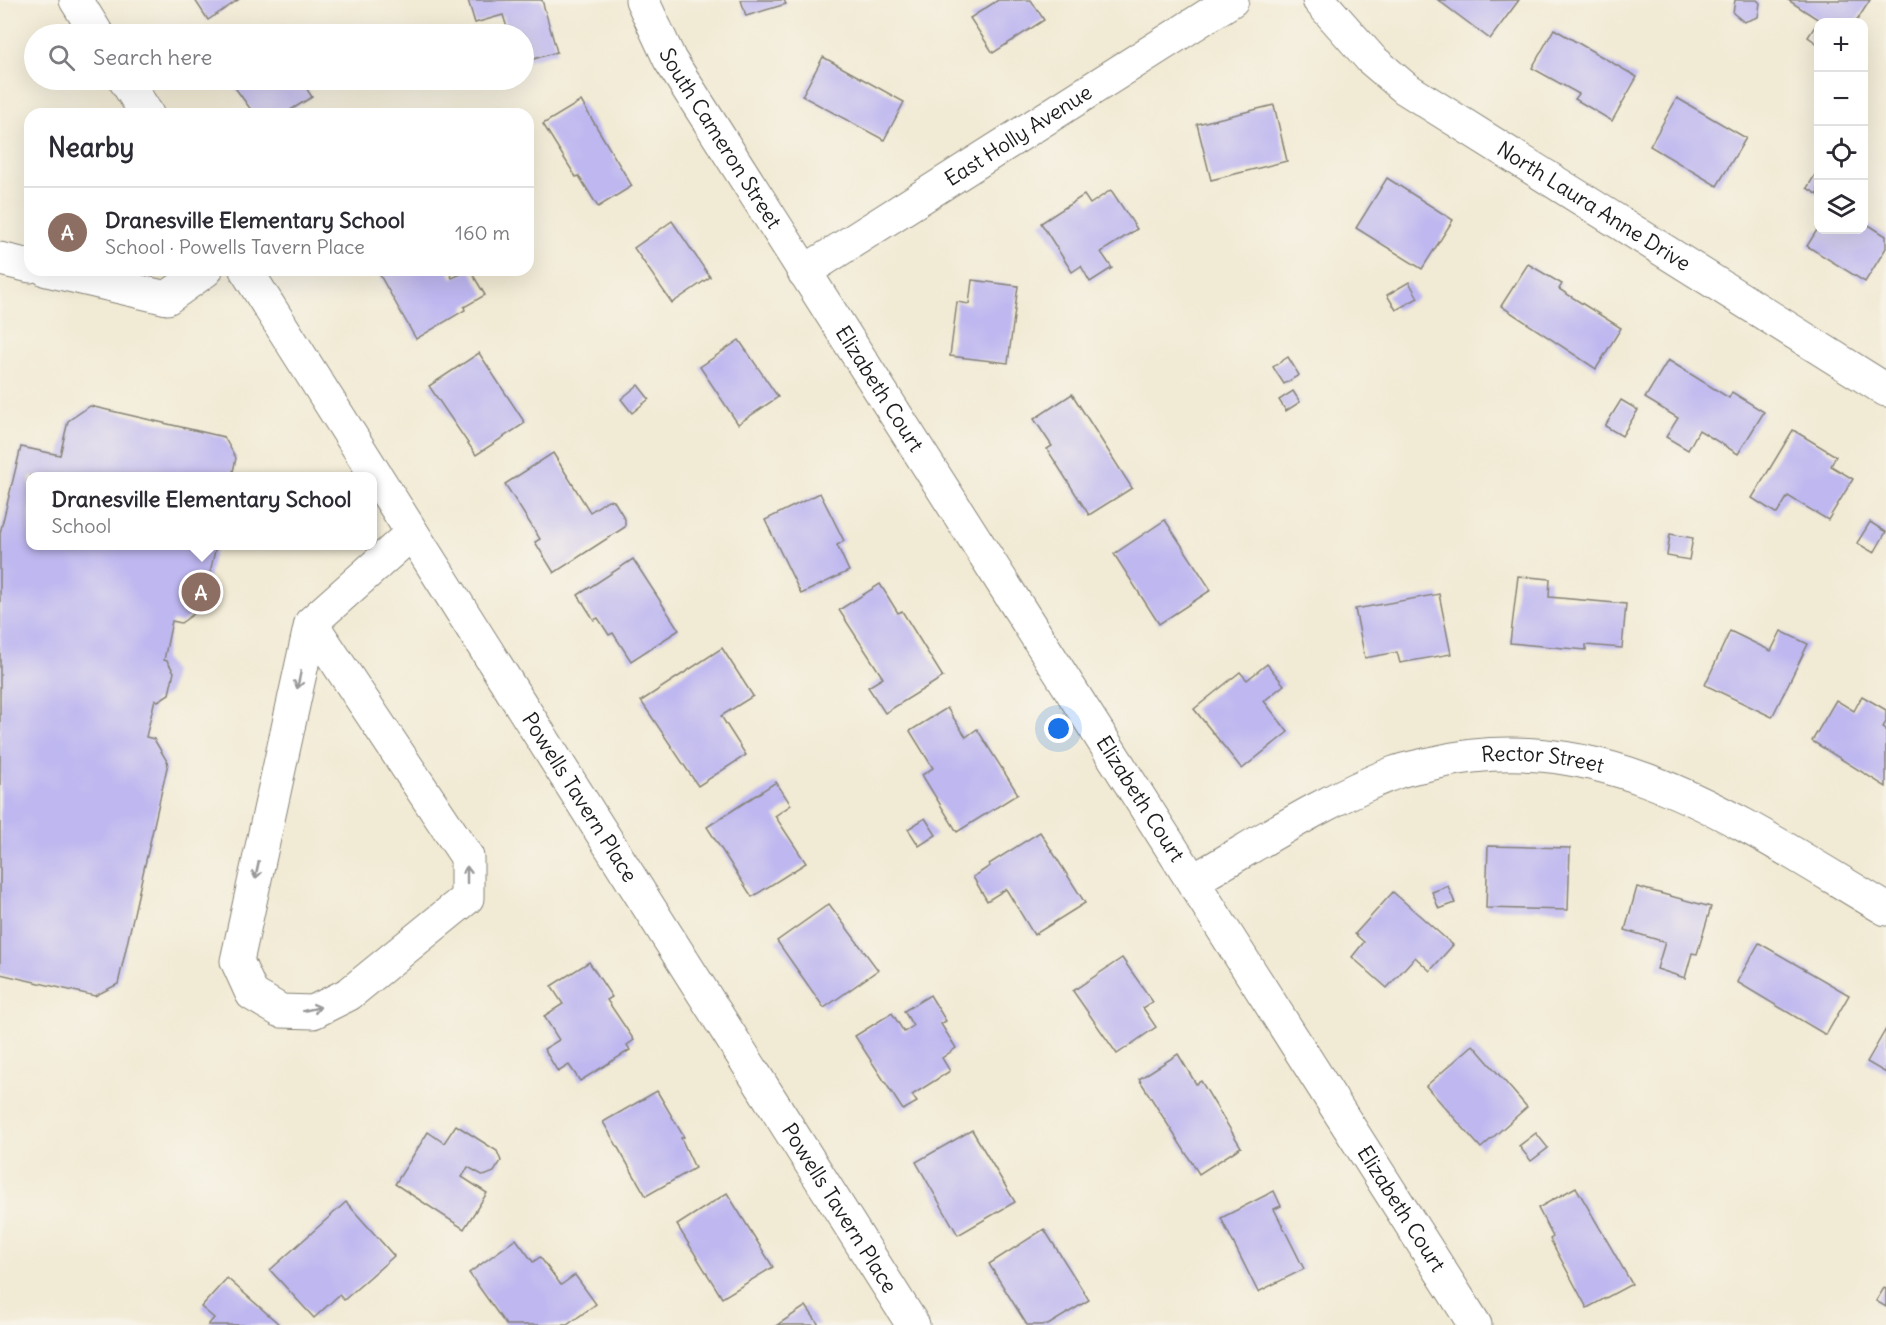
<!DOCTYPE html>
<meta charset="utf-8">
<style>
body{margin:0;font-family:Delius,sans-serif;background:#f2f2f3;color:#2b2b33}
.controls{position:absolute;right:18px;top:18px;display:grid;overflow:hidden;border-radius:12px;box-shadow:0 6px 24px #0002}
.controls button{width:54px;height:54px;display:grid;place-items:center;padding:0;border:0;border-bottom:2px solid #e1e1e2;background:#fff;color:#2b2b33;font:30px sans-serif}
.you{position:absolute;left:1059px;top:729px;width:21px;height:21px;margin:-15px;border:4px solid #fff;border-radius:50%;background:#1a73e8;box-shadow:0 0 0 9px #1a73e833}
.badge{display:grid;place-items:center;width:39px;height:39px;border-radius:50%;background:#c8321e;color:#fff;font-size:20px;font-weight:700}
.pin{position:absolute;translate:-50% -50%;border:3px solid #fff;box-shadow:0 2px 6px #0006}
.popup{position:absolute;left:26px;top:472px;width:351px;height:78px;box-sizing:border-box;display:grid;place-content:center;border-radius:12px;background:#fff;filter:drop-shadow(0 2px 4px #0005);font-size:20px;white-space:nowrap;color:#7c7c81}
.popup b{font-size:22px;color:#2b2b33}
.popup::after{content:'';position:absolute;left:50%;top:100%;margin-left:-12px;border:12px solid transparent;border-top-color:#fff}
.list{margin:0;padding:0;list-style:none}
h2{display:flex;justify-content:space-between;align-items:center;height:78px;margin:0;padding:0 24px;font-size:26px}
h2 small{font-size:20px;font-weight:400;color:#7c7c81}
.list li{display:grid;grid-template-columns:39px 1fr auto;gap:18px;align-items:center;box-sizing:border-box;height:90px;padding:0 24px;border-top:2px solid #e1e1e2}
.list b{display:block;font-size:22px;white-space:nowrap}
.list p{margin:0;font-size:20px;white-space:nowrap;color:#7c7c81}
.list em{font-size:20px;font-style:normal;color:#7c7c81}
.icon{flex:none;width:33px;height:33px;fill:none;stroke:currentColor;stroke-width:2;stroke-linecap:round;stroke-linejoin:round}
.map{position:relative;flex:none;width:1886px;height:1325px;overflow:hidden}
.search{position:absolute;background:#fff;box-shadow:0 6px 24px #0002;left:24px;top:24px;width:510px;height:66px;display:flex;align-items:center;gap:15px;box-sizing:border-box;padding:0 21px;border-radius:33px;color:#7c7c81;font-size:22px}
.panel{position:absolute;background:#fff;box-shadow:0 6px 24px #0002;left:24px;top:108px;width:510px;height:168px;border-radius:18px}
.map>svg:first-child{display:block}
.building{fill:#beb7f0}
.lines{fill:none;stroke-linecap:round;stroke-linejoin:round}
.minor-casing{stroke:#868378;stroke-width:35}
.minor{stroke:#fff;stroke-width:33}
.oneway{stroke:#999}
.labels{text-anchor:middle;stroke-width:5;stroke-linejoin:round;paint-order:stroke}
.street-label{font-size:21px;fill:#1c1c1c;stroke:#f7f3e8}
</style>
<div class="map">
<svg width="1886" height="1325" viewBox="0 0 1886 1325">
<rect width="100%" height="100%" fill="#f7f3e8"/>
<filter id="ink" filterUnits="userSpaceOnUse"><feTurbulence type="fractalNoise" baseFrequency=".0167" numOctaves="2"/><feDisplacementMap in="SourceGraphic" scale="12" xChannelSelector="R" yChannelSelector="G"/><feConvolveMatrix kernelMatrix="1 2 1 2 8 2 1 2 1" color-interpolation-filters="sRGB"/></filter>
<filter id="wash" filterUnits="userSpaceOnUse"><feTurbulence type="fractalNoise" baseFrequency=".008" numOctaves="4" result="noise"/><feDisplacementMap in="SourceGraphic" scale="24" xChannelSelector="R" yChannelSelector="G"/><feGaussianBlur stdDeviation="1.35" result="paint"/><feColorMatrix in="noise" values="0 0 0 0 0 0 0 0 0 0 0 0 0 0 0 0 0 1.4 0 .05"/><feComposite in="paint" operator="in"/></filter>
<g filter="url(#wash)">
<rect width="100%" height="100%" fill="#f1ead4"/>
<g id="blocks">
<g class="building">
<polygon points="195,0 238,0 208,20"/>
<polygon points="468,0 542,0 557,52 524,62 524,34 509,34 503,15 475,23"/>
<polygon points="741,0 784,0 786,4 746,16"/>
<polygon points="998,0 1031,0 1044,20 993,53 970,18"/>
<polygon points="1438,0 1519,0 1490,39"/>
<polygon points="1735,0 1757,0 1760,3 1758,17 1744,22 1733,13"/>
<polygon points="1788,0 1870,0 1856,22 1818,22 1818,44 1808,37 1819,20"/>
<polygon points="267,26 273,34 255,34"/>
<polygon points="1554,29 1637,77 1612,121 1575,99 1579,94 1532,68"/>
<polygon points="823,57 904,102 884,140 802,96"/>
<polygon points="225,80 301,80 312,97 284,114 254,114 231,82 228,84"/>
<polygon points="1677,98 1746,138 1717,186 1650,146"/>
<polygon points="581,101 632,186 598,207 579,176 576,177 543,124"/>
<polygon points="1274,105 1287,161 1211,180 1197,124"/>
<polygon points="1818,170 1818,195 1807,188"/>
<polygon points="1387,178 1453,220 1422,269 1356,228"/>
<polygon points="1111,190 1137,229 1101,252 1112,268 1090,282 1081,266 1072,272 1041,223 1084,195 1090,204"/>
<polygon points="672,221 710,277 672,303 634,248"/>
<polygon points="1864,222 1886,236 1886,248 1865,282 1807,246 1817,230 1864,230"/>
<polygon points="1528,264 1562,284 1559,289 1621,328 1596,369 1501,306"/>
<polygon points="377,270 448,270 452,278 470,270 485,295 464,307 465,310 416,339"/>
<polygon points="972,280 1018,286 1008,363 950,356 957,302 969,304"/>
<polygon points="1409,282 1418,298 1396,310 1387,295"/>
<polygon points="739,340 778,397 738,424 700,367"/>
<polygon points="479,353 525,423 476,455 429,386"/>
<polygon points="1288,357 1299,375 1284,384 1273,367"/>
<polygon points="1668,360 1729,398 1732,392 1764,412 1738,454 1699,430 1688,450 1666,437 1678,418 1645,398"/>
<polygon points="638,385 649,399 632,413 621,399"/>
<polygon points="1293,391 1300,402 1286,411 1279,400"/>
<polygon points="1072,394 1132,488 1089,515 1047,449 1052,446 1034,419"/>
<polygon points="1621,400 1638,410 1622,436 1605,426"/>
<polygon points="90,406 224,437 236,458 232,476 30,476 30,546 216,546 202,608 181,623 172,621 164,660 167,661 174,672 169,694 158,701 155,699 146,737 154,739 168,763 118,984 95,996 0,974 0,533 21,447 60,455 68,421"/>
<polygon points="1793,430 1836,456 1831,466 1853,479 1828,520 1788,496 1777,514 1752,498"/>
<polygon points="553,453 590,512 608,500 614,501 625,519 625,527 554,573 535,542 540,539 505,484"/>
<polygon points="820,493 844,541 837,545 849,571 801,594 765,520"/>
<polygon points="1165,520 1211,590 1159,624 1114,554"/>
<polygon points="1870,522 1886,532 1874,553 1857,543"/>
<polygon points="1670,534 1693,538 1689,560 1667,556"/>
<polygon points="633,559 679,630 631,661 613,633 609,635 598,618 594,620 578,595"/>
<polygon points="1518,576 1550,579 1549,597 1626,604 1622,648 1586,645 1586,650 1510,643"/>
<polygon points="880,584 898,613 902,611 943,677 885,713 868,687 883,678 839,610"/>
<polygon points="1439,594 1451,654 1400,663 1397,652 1365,658 1355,609"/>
<polygon points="1730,631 1771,651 1781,631 1808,644 1772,717 1705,685"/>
<polygon points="722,648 753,696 721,716 746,755 698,786 641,701"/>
<polygon points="1267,664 1284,685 1264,701 1288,732 1242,769 1194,709 1240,672 1247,680"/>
<polygon points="1862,696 1886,710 1886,722 1883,727 1886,729 1886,787 1812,741 1836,700 1854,711"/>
<polygon points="947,708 966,737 977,729 1018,794 957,832 922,775 933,768 910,731"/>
<polygon points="776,782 791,805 775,816 806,863 752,897 707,827"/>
<polygon points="925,818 936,835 919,846 908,829"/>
<polygon points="1040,832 1085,903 1034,935 1006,889 987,901 973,877 990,866 989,864"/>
<polygon points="1488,846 1570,848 1568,910 1486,908"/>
<polygon points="1448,886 1455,903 1439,909 1432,892"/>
<polygon points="1637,887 1711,907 1697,954 1692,953 1685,978 1657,969 1665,942 1625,930"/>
<polygon points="1393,892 1453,945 1430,971 1415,957 1387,988 1352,957 1364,942 1355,934"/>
<polygon points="829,904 878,970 824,1008 777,941"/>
<polygon points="1759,943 1849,995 1826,1035 1737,982"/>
<polygon points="1122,958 1153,1002 1143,1008 1156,1027 1117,1054 1073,991"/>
<polygon points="589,962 612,997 607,1000 634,1040 627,1045 630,1050 580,1081 569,1065 558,1072 544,1049 559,1040 544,1016 563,1004 551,986"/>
<polygon points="930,995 946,1021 941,1024 956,1048 942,1058 950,1071 912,1095 917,1102 903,1110 855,1036 892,1013 904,1032 913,1026 904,1011"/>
<polygon points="1886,1029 1886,1073 1867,1062"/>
<polygon points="1473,1045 1527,1107 1481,1148 1426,1086"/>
<polygon points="1178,1054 1196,1084 1201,1081 1241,1147 1199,1174 1139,1079"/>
<polygon points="657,1091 684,1137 681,1138 695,1168 646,1196 603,1122"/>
<polygon points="456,1125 497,1151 501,1161 494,1172 484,1176 468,1167 462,1177 487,1193 464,1229 395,1184 428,1132 444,1143"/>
<polygon points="972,1130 1015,1202 958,1235 916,1162"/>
<polygon points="1536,1133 1548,1148 1531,1161 1519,1146"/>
<polygon points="1576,1187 1632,1284 1587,1308 1550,1239 1553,1237 1538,1208"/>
<polygon points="1274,1191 1281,1206 1274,1209 1304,1269 1258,1292 1221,1218"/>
<polygon points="727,1193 773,1267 722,1298 677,1225"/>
<polygon points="346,1202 394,1256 344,1300 339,1295 314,1318 270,1270"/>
<polygon points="1044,1229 1089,1300 1048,1325 1027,1325 989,1264"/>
<polygon points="516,1239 533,1262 540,1257 561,1285 575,1275 596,1304 567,1325 506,1325 469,1273"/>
<polygon points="227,1278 280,1325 208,1325 214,1318 201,1307"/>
<polygon points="1884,1288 1886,1289 1886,1307 1876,1301"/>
<polygon points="806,1306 819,1325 777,1325"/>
</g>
</g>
</g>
<g filter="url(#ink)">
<use href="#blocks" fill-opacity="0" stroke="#868378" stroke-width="1.5"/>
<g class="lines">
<g class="minor-casing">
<g id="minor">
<polyline points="76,0 97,34"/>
<path id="s1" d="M642 0 670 60 1475 1325"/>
<path id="s2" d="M1319 0 1371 59 1405 88 1886 390"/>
<polyline points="125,80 147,114"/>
<polyline points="0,259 30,266"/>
<polyline points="47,270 167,298 206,270"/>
<path id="s3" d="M246 270 913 1325"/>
<path id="s4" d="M804 272 1232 0"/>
<polyline points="311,623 467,857 467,898 349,994 313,1012 281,1011 252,994 237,961 311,623 412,533"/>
<path id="s5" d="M1194 880C1259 843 1324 800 1394 773 1407 768 1421 766 1434 763 1604 722 1747 827 1886 909"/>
</g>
</g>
<use href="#minor" class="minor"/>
</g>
<defs><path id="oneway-shaft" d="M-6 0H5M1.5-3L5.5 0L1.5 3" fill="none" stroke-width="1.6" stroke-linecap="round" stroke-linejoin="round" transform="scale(1.5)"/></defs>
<g class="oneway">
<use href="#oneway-shaft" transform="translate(299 680) rotate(102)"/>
<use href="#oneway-shaft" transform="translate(257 870) rotate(102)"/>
<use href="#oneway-shaft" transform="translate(467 875) rotate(-90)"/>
<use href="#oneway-shaft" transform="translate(312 1009) rotate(-13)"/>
</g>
</g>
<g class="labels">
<g class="street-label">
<text dy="7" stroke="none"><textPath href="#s4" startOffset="254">East Holly Avenue</textPath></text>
<text dy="7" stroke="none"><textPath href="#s1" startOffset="159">South Cameron Street</textPath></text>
<text dy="7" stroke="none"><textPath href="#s2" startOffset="346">North Laura Anne Drive</textPath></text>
<text dy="7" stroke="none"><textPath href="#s1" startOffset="456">Elizabeth Court</textPath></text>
<text dy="7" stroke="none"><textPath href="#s5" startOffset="378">Rector Street</textPath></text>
<text dy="7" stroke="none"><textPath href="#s3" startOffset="624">Powells Tavern Place</textPath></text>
<text dy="7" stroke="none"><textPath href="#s1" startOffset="942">Elizabeth Court</textPath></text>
<text dy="7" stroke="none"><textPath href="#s3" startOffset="1110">Powells Tavern Place</textPath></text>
<text dy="7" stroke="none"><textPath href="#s1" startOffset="1428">Elizabeth Court</textPath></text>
</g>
</g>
</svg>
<div class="controls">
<button>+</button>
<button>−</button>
<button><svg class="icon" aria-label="locate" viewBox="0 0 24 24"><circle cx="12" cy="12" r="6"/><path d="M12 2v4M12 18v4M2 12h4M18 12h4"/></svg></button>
<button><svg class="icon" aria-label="layers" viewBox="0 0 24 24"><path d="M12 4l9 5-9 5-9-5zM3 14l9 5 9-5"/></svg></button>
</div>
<div class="you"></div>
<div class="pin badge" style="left:201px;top:592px;background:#8d6e63">A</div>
<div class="popup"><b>Dranesville Elementary School</b>School</div>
<div class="search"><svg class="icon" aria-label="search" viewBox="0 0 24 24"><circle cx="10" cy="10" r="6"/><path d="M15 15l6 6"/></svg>Search here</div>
<section class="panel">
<h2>Nearby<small></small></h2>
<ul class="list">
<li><span class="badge" style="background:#8d6e63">A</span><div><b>Dranesville Elementary School</b><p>School · Powells Tavern Place</p></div><em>160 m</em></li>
</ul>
</section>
</div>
